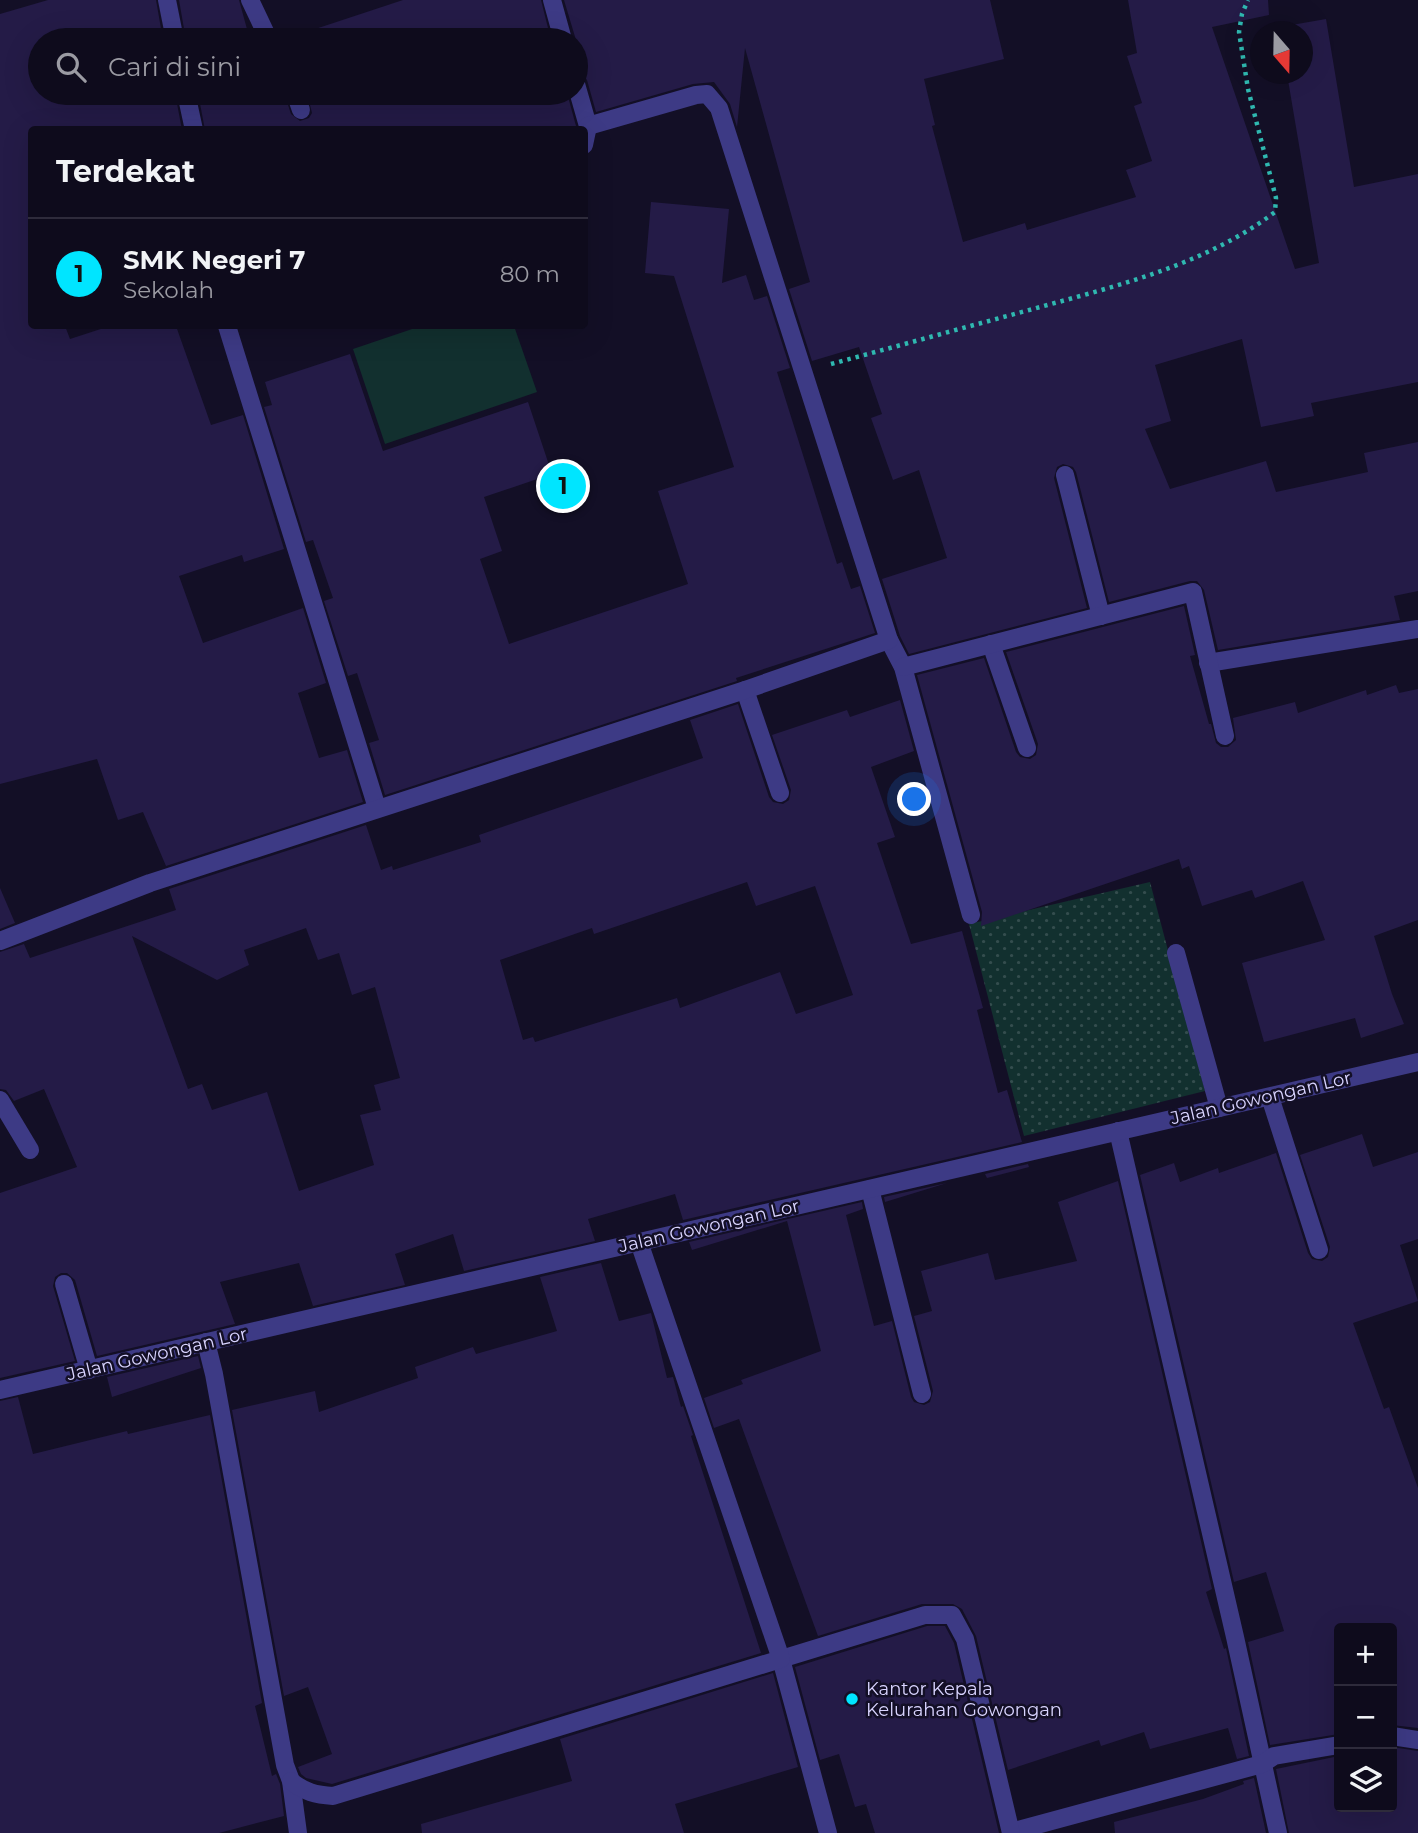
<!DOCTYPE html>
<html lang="id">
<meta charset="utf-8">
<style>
body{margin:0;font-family:Montserrat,sans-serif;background:#1c1929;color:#f1f3f6}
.controls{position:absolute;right:21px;bottom:21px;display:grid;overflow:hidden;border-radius:7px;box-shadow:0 7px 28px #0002}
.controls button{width:63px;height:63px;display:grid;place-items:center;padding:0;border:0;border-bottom:2px solid #2e2b3b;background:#0e0b1c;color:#f1f3f6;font:35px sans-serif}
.compass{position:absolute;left:1250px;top:21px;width:63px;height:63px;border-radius:50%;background:#0e0b1c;box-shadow:0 7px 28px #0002;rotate:160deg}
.you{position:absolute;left:915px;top:800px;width:24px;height:24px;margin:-18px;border:5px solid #fff;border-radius:50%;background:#1a73e8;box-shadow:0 0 0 10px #1a73e833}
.badge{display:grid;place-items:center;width:46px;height:46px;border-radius:50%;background:#00e5ff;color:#111;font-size:23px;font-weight:700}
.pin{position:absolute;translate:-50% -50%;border:4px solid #fff;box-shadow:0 2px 7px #0006}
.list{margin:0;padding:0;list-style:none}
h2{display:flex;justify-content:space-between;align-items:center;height:91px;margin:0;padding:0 28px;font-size:30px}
h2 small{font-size:23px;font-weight:400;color:#9b9ba3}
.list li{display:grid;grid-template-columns:46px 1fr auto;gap:21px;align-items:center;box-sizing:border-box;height:112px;padding:0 28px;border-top:2px solid #2e2b3b}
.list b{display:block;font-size:26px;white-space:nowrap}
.list p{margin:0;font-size:23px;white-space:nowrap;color:#9b9ba3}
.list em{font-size:23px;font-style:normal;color:#9b9ba3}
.icon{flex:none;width:38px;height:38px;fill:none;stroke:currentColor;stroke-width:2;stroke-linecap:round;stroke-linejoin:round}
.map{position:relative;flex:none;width:1418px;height:1833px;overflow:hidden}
.search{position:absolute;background:#0e0b1c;box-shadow:0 7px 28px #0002;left:28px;top:28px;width:560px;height:77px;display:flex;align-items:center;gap:18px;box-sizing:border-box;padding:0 24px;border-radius:38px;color:#9b9ba3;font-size:26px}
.panel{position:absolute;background:#0e0b1c;box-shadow:0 7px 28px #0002;left:28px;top:126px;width:560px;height:203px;border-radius:7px}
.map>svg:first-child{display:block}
.park{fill:url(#park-dots)}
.pitch{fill:#12302f}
.building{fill:#241b47;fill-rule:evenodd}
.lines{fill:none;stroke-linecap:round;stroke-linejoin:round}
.path{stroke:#2fb8b0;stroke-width:4.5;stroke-dasharray:3.5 5;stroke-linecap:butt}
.service{stroke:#3d3a85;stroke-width:18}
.minor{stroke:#3d3a85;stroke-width:18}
.poi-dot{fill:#00e5ff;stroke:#130f26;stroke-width:2.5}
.labels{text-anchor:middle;stroke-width:5;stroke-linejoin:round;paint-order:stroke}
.street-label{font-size:18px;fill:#d9d4ff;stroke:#130f26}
.poi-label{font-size:18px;fill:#d9d4ff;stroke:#130f26;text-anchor:start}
</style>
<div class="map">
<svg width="1418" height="1833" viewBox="0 0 1418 1833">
<defs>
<pattern id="park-dots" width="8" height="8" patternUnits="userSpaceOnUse" patternTransform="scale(1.75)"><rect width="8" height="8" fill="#12302f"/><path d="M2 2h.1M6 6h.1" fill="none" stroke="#344d4e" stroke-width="1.8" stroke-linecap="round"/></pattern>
</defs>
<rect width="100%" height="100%" fill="#130f26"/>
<polygon class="park" points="1150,882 1205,1091 1024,1136 969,924"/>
<polygon class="pitch" points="421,326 514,326 537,392 385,444 353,349"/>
<g class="building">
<polygon points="48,0 156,0 163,40 40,40 40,93 175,93 182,130 32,130 32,326 65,326 70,339 110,326 176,326 211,425 243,415 284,549 244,562 242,555 179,576 203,643 303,608 326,683 298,693 319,758 347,750 363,802 166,866 143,812 118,820 97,759 0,784 0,14"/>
<polygon points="179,0 239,0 250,40 186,40"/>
<polygon points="403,0 541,0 551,40 282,40"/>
<polygon points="564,0 990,0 1004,59 924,79 935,125 932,126 963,242 1025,223 1027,230 1136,197 1126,170 1152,161 1134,106 1142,103 1127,56 1137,53 1128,0 1268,0 1269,15 1212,27 1295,269 1319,263 1287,74 1303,74 1303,32 1280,32 1280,27 1326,19 1354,187 1418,174 1418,382 1311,403 1314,416 1261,427 1242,339 1155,365 1171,421 1145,429 1170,489 1266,461 1276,492 1368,472 1364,453 1418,442 1418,591 1394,596 1400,620 1218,650 1204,590 1197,581 1190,581 1109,602 1076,472 1073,467 1063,464 1057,467 1054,478 1087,608 909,654 900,636 882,579 947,558 919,470 893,480 871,418 882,414 859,347 812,361 789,289 810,282 745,48 737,127 730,104 714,82 693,84 596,112 587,80 583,75 576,73 576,40"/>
<polygon points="198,93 284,93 291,114 300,121 309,118 312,113 307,93 567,93 576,126 566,130 205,130"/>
<polygon points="651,202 729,209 722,283 746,275 754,300 767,296 790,368 777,372 837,564 842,562 851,589 860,586 875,633 736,678 737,681 385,795 369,743 379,740 357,673 348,676 324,601 333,598 313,540 306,542 264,407 272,405 265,382 350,354 383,451 528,402 552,474 484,497 502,551 480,559 509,644 688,584 658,491 734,467 674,276 645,273"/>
<polygon points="1184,606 1195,655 1190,656 1209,724 1211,724 1216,743 1221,747 1228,747 1236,740 1233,718 1295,702 1298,713 1366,690 1367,695 1396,685 1399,693 1418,689 1418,920 1374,936 1392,994 1404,1024 1361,1038 1355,1018 1264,1042 1242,963 1325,940 1303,881 1255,898 1252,890 1202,906 1189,866 1182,869 1179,859 981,926 982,912 917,675 984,658 1016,752 1020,757 1030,759 1036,755 1038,744 1006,652"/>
<path d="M900 700 914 751 871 767 895 837 877 843 911 944 962 931 983 1008 977 1010 998 1093 1007 1090 1022 1142 683 1220 675 1194 588 1219 595 1241 464 1271 453 1234 395 1254 405 1285 313 1306 299 1263 220 1282 235 1324 97 1356 75 1280 67 1273H61L55 1277 53 1286 75 1361 0 1378V1193L77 1167 44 1089 14 1101 6 1090 0 1089V952L24 944 30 958 176 910 169 889 366 825 381 870 392 866 393 870 481 842 479 835 703 758 690 720 738 704 769 797 773 802 783 804 789 800 791 790 772 735 847 710 850 717ZM747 882 756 906 815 886 853 995 796 1014 780 972 680 1008 677 998 535 1042 533 1037 523 1040 500 960 592 928 594 934ZM306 928 318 960 339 953 352 995 375 987 400 1078 374 1085 381 1110 360 1115 374 1165 299 1191 267 1092 212 1110 202 1084 188 1089 132 936 217 980 249 965 244 950Z"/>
<polygon points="0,888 15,923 0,929"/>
<polygon points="1362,1134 1373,1167 1418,1152 1418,1239 1400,1245 1418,1301 1353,1323 1384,1409 1389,1407 1418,1488 1418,1728 1392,1725 1392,1628 1339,1628 1339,1734 1270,1745 1248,1642 1284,1631 1266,1572 1234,1582 1140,1175 1174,1163 1180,1182 1218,1168 1219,1173 1276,1153 1308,1253 1312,1259 1322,1261 1328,1257 1330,1247 1300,1155"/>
<polygon points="1028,1164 1029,1167 987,1178 985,1174"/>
<polygon points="1118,1181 1212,1589 1206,1592 1224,1649 1226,1648 1249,1756 1237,1759 1228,1728 1150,1749 1144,1732 1101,1746 1099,1740 1008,1770 976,1636 962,1609 953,1604 922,1604 818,1636 739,1419 714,1428 704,1398 743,1384 741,1380 821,1351 787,1221 692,1250 689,1242 862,1202 863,1209 846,1215 874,1326 892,1321 911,1397 914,1402 924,1405 930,1402 933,1391 914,1316 932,1311 921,1271 988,1253 995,1280 1077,1261 1058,1202"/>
<polygon points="947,1183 885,1202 884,1197"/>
<polygon points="601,1263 619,1321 651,1313 667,1378 673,1377 681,1407 683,1406 693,1435 691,1436 761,1653 332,1784 306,1778 301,1774 298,1767 332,1754 308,1687 284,1696 232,1410 315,1391 319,1412 418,1378 415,1367 473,1347 476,1354 557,1331 540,1277"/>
<polygon points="198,1356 201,1368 112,1397 107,1377"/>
<polygon points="18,1397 33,1454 127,1431 128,1434 210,1415 262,1703 255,1706 272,1776 276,1774 280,1784 284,1816 219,1833 0,1833 0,1401"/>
<polygon points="927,1626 945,1626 954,1643 999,1833 875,1833 866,1804 855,1807 839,1754 820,1760 795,1667"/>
<polygon points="773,1673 798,1767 675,1804 684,1833 422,1833 421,1824 572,1781 560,1739"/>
<polygon points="1392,1747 1418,1751 1418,1833 1289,1833 1276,1769 1339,1756 1339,1807 1392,1807"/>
<polygon points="1254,1778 1266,1833 1115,1833 1114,1822 1203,1799 1244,1784 1243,1781"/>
</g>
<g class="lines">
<path class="path" d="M831 364C898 346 966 327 1033 309 1116 286 1205 265 1275 212L1276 198 1248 89 1239 32 1242 14 1248 0"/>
<g class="service">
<polyline points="250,0 269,40"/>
<polyline points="295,93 301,110"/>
<polyline points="745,690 780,793"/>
<polyline points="1176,953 1219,1108"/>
<polyline points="1270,1097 1319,1250"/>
<polyline points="1118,1131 1235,1637 1278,1833"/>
<polyline points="870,1189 922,1394"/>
<polyline points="64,1284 89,1370"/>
<polyline points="1392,1736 1418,1740"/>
<polyline points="1011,1832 1262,1764 1274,1756 1339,1745"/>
<polyline points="828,1833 781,1659 925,1615 952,1615 965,1639 1011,1833"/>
</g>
<g class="minor">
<polyline points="167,0 175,40"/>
<polyline points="552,0 563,40"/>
<polyline points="576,84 588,126 584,145"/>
<polyline points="186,93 194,130"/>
<polyline points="227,326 377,808"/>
<polyline points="1065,475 1101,616"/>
<polyline points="889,640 903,667 971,915"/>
<polyline points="991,644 1027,748"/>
<polyline points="1208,663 1418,629"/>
<polyline points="903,667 1193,592 1225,736"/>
<polyline points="0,941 150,883 745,690 889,640 719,108 707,94 696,95 588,126"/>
<polyline points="0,1100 30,1150"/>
<polyline points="206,1342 214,1374 285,1765 291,1781 298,1833"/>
<polyline points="0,1390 1418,1062"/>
<path d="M291 1781C304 1792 316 1795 333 1796L781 1659 639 1242"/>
</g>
</g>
<circle class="poi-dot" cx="852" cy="1699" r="7"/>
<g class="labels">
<g class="street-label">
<text transform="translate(1261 1098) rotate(-13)" y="6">Jalan Gowongan Lor</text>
<text transform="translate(709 1226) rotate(-13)" y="6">Jalan Gowongan Lor</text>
<text transform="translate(157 1354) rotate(-13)" y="6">Jalan Gowongan Lor</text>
</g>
<g class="poi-label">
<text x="866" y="1695">Kantor Kepala<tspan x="866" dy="21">Kelurahan Gowongan</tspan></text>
</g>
</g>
</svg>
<div class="controls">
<button>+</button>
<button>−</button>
<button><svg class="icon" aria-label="layers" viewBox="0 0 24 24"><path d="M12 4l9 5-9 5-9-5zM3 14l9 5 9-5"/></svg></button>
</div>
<svg class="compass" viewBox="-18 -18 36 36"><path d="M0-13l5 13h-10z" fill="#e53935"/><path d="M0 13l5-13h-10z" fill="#9b9ba3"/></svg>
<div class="you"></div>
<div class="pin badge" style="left:563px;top:486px">1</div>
<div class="search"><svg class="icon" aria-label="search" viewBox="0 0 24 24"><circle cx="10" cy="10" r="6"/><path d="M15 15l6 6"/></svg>Cari di sini</div>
<section class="panel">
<h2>Terdekat<small></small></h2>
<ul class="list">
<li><span class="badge">1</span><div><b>SMK Negeri 7</b><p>Sekolah</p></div><em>80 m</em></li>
</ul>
</section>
</div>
